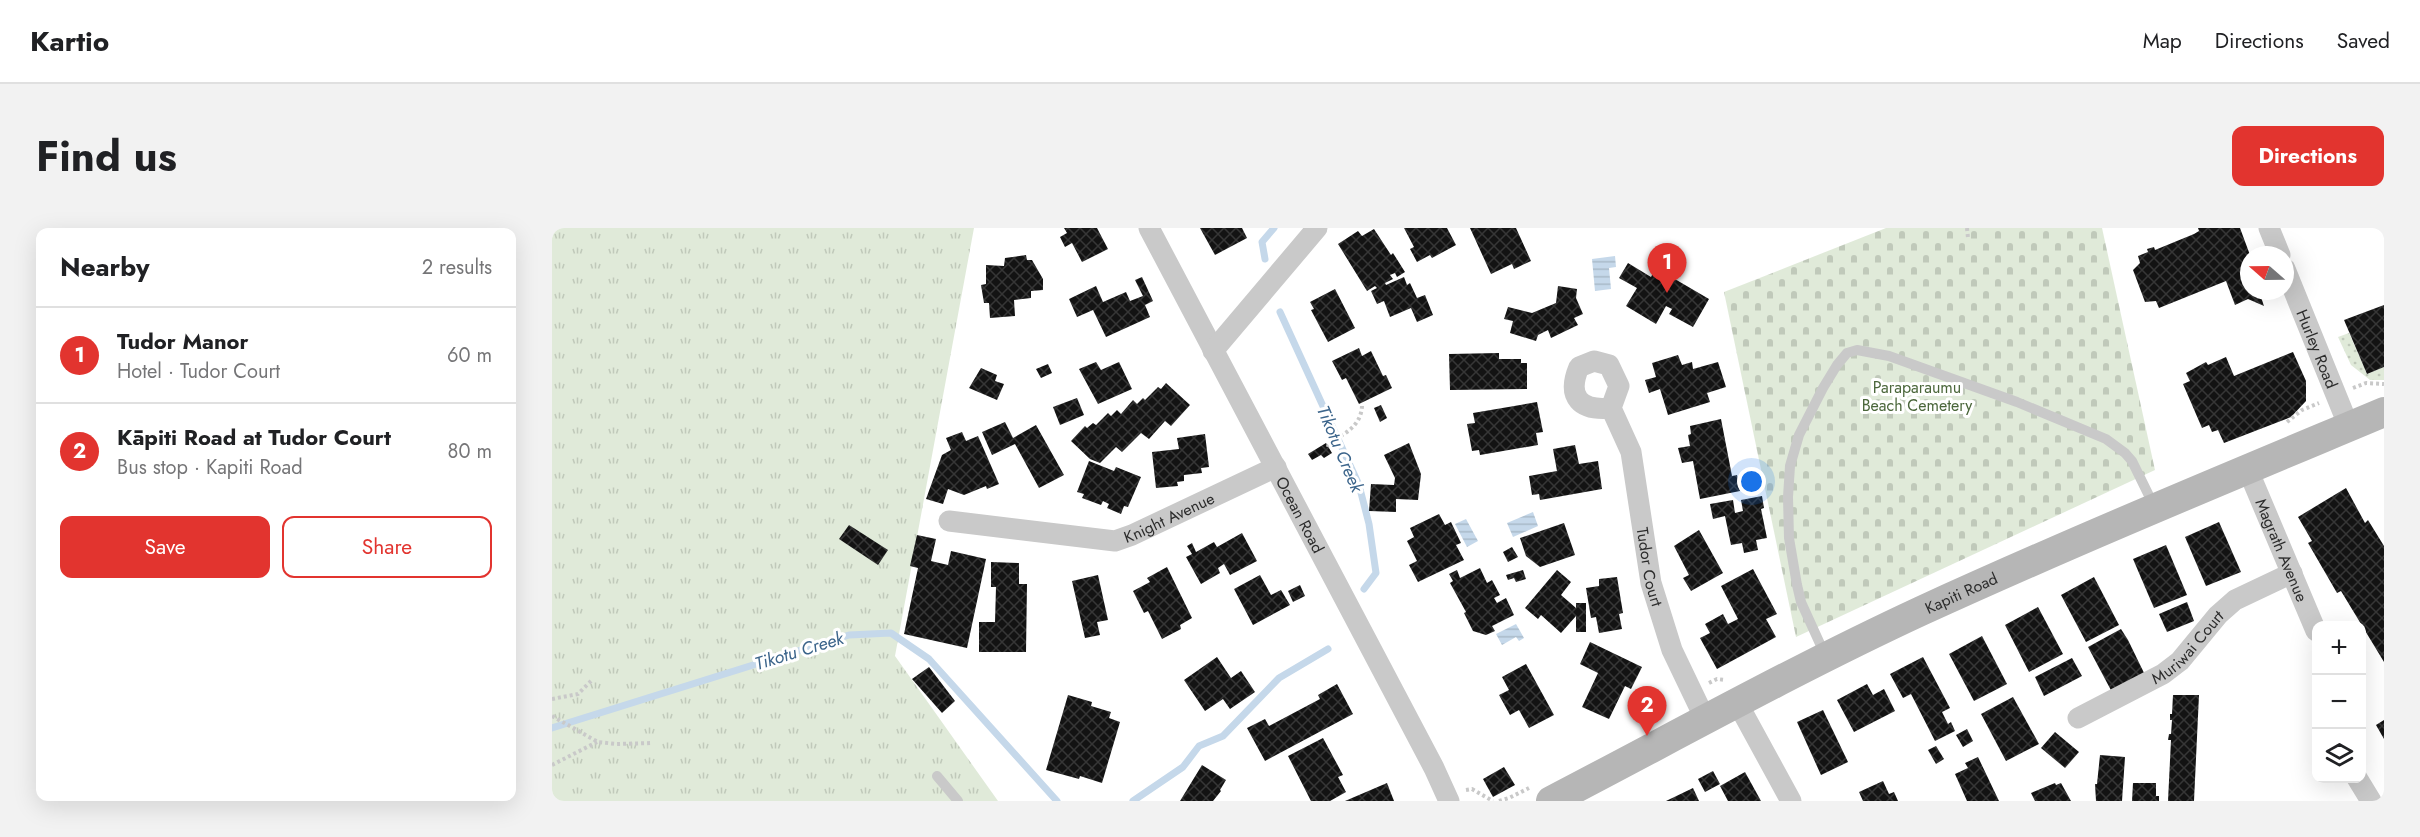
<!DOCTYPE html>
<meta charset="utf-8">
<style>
body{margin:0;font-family:Jost,sans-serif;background:#f2f2f2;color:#202124}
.controls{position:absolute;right:18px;bottom:18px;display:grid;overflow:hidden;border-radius:12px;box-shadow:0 6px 24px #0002}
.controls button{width:54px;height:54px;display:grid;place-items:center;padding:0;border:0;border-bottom:2px solid #e0e0e0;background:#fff;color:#202124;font:30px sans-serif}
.compass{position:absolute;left:1688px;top:18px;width:54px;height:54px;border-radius:50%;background:#fff;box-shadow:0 6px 24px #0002;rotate:290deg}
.you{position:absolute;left:1200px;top:254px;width:21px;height:21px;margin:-15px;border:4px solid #fff;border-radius:50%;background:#1a73e8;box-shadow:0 0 0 9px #1a73e833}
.badge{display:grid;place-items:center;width:39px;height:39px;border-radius:50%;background:#e2342f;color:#fff;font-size:20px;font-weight:700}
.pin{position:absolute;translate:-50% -50px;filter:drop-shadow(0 2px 3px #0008)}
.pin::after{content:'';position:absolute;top:32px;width:21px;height:18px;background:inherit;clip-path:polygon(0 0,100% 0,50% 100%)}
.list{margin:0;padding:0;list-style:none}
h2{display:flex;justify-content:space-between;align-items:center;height:78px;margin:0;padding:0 24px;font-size:26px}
h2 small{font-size:20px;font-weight:400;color:#757577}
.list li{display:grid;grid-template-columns:39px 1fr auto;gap:18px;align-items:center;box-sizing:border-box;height:96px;padding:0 24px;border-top:2px solid #e0e0e0}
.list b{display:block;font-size:22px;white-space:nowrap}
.list p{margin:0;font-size:20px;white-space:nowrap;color:#757577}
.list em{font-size:20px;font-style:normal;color:#757577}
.actions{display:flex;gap:12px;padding:18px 24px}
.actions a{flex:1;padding:14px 0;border:2px solid #e2342f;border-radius:12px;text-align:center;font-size:21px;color:#e2342f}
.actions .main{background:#e2342f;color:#fff}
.icon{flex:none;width:33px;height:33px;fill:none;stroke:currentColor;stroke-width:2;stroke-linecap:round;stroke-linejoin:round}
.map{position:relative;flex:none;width:1832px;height:573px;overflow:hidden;border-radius:12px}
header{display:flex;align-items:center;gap:36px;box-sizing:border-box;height:84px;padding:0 30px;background:#fff;border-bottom:2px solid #e0e0e0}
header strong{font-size:28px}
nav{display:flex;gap:33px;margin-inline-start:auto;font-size:21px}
.intro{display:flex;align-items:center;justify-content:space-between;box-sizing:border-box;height:144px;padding:0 36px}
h1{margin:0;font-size:42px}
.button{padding:15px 27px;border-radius:12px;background:#e2342f;color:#fff;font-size:21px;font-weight:700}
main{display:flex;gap:36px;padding:0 36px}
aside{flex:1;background:#fff;border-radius:12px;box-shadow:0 6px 24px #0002}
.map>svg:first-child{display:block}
.grass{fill:url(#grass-tufts)}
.cemetery{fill:url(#cemetery-stones)}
.park{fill:url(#park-dots)}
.water{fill:url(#water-rules)}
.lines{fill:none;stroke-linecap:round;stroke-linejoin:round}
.stream{stroke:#c5d8ea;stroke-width:7}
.building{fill:url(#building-cross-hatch)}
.path{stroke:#c9c9c9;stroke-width:4;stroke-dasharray:3 3;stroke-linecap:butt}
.service{stroke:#c9c9c9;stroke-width:10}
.minor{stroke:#c9c9c9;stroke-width:21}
.secondary{stroke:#b6b6b6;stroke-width:30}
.labels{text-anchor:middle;stroke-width:6;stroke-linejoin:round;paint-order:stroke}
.street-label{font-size:16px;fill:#2c2c2c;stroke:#fff}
.park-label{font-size:16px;fill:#4a663a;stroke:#fff}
.water-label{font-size:18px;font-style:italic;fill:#3c658b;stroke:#fff}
</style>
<header>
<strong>Kartio</strong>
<nav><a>Map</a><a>Directions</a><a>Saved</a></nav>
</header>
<div class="intro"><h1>Find us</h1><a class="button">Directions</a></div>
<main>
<aside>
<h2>Nearby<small>2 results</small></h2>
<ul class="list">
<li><span class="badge">1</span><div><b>Tudor Manor</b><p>Hotel · Tudor Court</p></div><em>60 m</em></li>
<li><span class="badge">2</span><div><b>Kāpiti Road at Tudor Court</b><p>Bus stop · Kapiti Road</p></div><em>80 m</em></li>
</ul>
<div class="actions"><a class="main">Save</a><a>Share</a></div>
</aside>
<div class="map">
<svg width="1832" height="573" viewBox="0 0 1832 573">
<defs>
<pattern id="grass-tufts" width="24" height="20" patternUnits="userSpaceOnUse" patternTransform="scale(1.5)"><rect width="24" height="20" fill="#e0ead9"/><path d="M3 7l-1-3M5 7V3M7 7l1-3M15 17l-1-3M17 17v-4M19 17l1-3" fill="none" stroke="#c0c9ba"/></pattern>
<pattern id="cemetery-stones" width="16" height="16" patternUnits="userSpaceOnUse" patternTransform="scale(1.5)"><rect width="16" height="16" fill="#e0ead9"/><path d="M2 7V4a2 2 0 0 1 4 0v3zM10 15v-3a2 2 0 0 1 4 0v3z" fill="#c0c9ba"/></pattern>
<pattern id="park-dots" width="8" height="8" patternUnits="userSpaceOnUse" patternTransform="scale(1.5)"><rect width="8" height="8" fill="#e0ead9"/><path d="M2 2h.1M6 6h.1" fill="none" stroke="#c0c9ba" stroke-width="1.8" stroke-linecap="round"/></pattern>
<pattern id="water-rules" width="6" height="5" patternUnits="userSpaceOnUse" patternTransform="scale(1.5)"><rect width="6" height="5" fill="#c5d8ea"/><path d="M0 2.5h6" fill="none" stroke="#a9bac9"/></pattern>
<pattern id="building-cross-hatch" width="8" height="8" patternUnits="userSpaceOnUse" patternTransform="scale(1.5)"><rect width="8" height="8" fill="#131313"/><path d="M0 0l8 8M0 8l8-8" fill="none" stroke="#363636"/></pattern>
</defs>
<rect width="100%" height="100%" fill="#fff"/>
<polygon class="grass" points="0,0 422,0 343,428 446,573 0,573"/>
<polygon class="cemetery" points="1334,0 1550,0 1603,242 1244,409 1172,64"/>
<polygon class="park" points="1797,105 1815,146 1832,139 1832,152 1818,152 1799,137 1786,109"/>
<g class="water">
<polygon points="1063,28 1064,39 1057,40 1059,61 1043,63 1040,31"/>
<polygon points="981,284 986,298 961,309 955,295"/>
<polygon points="914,291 926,313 915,319 903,296"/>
<polygon points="964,396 972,410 967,413 964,409 950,417 944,406"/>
</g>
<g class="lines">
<g class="stream">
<polyline points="713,31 710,14 722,0"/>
<polyline points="728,84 807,257 817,296 824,345 812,361"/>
<polyline points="0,500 297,407 339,405 377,431 505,573"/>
<polyline points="581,573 631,539 647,518 671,508 727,450 776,421"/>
</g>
</g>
<g class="building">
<polygon points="512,0 545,0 556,21 530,34 520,15 513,19 508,9 515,5"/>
<polygon points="648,0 690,0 695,10 663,27"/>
<polygon points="852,0 895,0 904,17 880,30 878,27 865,34 858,21 862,19"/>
<polygon points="918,0 964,0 979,33 962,41 960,36 939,46"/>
<polygon points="1646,0 1688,0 1698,27 1697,63 1707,63 1712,78 1696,71 1683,77 1674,53 1607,80 1604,73 1593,74 1581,42 1588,35 1586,28 1596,24 1595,21 1602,19 1603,22 1642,6 1647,3"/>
<polygon points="822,1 839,27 841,25 853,44 845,49 843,45 838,47 841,51 833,55 834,57 852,49 855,57 858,55 865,70 873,67 881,87 865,94 859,80 838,89 832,73 825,76 819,63 825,60 823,58 815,63 786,16 806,3 810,8"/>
<polygon points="474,27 475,32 480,32 491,51 491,62 479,63 479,70 462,72 463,88 438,90 437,75 432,75 429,57 434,56 434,37 452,38 453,30"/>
<polygon points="1076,35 1099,49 1104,40 1157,71 1141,99 1117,86 1120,81 1114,78 1104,96 1074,78 1085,60 1067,50"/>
<polygon points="590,49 601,73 593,77 598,89 554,109 541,82 525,89 517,71 544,58 551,74 574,64 578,73 591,68 583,52"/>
<polygon points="1006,58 1025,61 1024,70 1031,86 1022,90 1026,97 999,110 996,102 986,107 984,113 958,105 961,93 952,91 956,79 980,85 1004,75"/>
<polygon points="783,61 803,100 776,114 759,82 762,81 758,74"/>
<polygon points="1832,77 1832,139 1815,146 1792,92"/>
<polygon points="807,120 810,128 819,123 831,148 834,147 840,160 807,176 794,150 790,152 780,133"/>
<polygon points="1741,124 1754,153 1754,173 1739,189 1672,215 1666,202 1660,204 1657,197 1650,200 1631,156 1638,153 1634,145 1654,134 1656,137 1674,129 1682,148"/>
<polygon points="947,125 947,131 969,131 969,135 975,135 975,161 898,162 897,126"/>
<polygon points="1126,127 1130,137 1140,134 1141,141 1166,134 1174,159 1155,165 1158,174 1116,187 1108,161 1097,165 1093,152 1104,149 1100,135"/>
<polygon points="544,134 549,142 567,134 580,161 546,176 527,141"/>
<polygon points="496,136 500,145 489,150 484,141"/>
<polygon points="429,140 445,147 443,153 452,156 445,172 417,160"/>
<polygon points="614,155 638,177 619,198 613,193 597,211 589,205 570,224 564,219 548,235 538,231 519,213 533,198 535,200 541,195 544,197 556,185 559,188 565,182 569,186 581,172 585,176 591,170 593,172 606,159 609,161"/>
<polygon points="525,170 532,187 508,197 501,179"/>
<polygon points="985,174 991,204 984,205 986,217 928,227 927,222 920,223 915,196 923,195 921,185"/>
<polygon points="829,177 835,190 828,194 822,180"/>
<polygon points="1169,191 1180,248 1185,247 1188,263 1148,271 1141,233 1130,235 1126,220 1138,218 1136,207 1139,206 1138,198"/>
<polygon points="453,194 461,210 484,197 512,247 487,260 463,216 440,227 430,204"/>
<polygon points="410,204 414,213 426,208 447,256 435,261 434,258 412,267 396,261 391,276 374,271 390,227 399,222 394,210"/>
<polygon points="653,206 657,239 649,240 650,245 632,247 632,253 625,254 626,258 604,260 600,224 627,221 625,210"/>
<polygon points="774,215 780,225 772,230 769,227 760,232 756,226"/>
<polygon points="857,215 869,246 866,272 844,271 844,284 817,283 819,256 842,257 843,250 832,227"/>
<polygon points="1023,217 1027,236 1046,233 1050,261 988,272 987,266 980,267 977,248 1005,243 1001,221"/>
<polygon points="537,233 562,243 564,239 589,249 576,279 572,278 569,286 555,280 557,276 551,273 549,277 530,270 532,266 525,264"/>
<polygon points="1794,260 1813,295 1816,292 1832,318 1832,434 1789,363 1785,365 1756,315 1760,313 1746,289"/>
<polygon points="1210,268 1212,280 1209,281 1215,310 1204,312 1206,322 1192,325 1190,315 1179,317 1173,288 1161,291 1158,276 1181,272 1183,285 1191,283 1189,272"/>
<polygon points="887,286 893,297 899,294 909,315 904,317 912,332 866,354 857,337 865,333 855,313 862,309 858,300"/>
<polygon points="1667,294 1689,344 1654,358 1633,309"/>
<polygon points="1012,295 1023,327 988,339 974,328 968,310"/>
<polygon points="297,297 336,322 326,337 287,311"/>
<polygon points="1147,302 1171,345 1139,363 1131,350 1137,347 1122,318"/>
<polygon points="690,305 705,333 678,347 672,336 666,340 668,345 649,356 634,329 640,326 635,318 640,315 644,324 662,314 665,319"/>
<polygon points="365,307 384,311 379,333 396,337 399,323 434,331 415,420 352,406 366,340 358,338"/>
<polygon points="1614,317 1635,367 1602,380 1581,331"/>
<polygon points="960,319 966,329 956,334 951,324"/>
<polygon points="439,334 467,335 467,356 475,356 474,424 427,424 427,394 443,394 444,359 439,359"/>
<polygon points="615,339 640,390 628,397 629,401 610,411 596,383 592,385 581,363 598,354 595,350"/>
<polygon points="928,340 935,355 940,352 948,367 942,370 945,375 954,370 962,387 940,398 943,403 934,407 921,403 912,385 914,384 898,355 901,353 897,346 905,342 908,350"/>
<polygon points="1201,341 1225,386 1214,391 1224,409 1165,441 1148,410 1158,405 1153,396 1171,386 1176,396 1186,391 1169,358"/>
<polygon points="971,342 974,351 964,354 962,350 956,352 954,347"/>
<polygon points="1005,342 1019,354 1009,367 1024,380 1024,375 1034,375 1034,404 1024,404 1024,388 1009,405 989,387 986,391 973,380"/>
<polygon points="546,347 556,392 545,394 548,407 533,410 520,353"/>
<polygon points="708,347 719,367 729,362 738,377 701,397 682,361"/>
<polygon points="1065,349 1071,385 1067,386 1070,401 1047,405 1044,389 1039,390 1034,360 1047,358 1047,351"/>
<polygon points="1542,349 1567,397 1534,414 1509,367"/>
<polygon points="748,357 753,368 741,374 736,363"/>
<polygon points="1635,374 1642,393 1615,404 1607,386"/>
<polygon points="1486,379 1511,426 1477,444 1453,397"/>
<polygon points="1569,401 1576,412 1594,449 1561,466 1536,419"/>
<polygon points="1430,408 1455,456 1422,473 1397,426"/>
<polygon points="1038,414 1090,439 1079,461 1073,458 1057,491 1030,479 1046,445 1028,436"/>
<polygon points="665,429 679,450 689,443 703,464 678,481 671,471 653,483 632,452"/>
<polygon points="1371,429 1398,480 1390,484 1396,496 1399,494 1403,503 1383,513 1359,466 1351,470 1338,446"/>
<polygon points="1520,430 1530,448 1492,468 1483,449"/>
<polygon points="974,436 1002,487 977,500 967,482 958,487 947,467 957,462 950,449"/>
<polygon points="377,439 403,473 390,485 360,451"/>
<polygon points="785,456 801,486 713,533 695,500 713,491 717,498 768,471 766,467"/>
<polygon points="1315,456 1321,467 1332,461 1343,483 1302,504 1285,472"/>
<polygon points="516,467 540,474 539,478 559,484 557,490 568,494 550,555 528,548 527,551 494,542"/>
<polygon points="1621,467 1647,467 1642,573 1616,573 1619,512 1616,512 1617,506 1619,506 1620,492 1618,492 1618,486 1620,486"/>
<polygon points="1461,469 1487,516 1454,533 1429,486"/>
<polygon points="1271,482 1296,534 1269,547 1245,494"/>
<polygon points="1832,492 1832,511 1824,497"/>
<polygon points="1415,501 1421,513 1411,519 1404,507"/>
<polygon points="1503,504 1527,524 1513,540 1489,520"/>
<polygon points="771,510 791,547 786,549 794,564 778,573 759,573 736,528"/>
<polygon points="1384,518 1392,531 1384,536 1376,522"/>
<polygon points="1548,527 1573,529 1570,573 1544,573 1543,556 1545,556"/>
<polygon points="1426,529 1447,573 1415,573 1403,546 1416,540 1413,535"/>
<polygon points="650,537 674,552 668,562 669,563 661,573 628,573"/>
<polygon points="952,539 963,557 941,569 931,551"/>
<polygon points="1161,543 1168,556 1153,564 1146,551"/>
<polygon points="1193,544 1209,573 1176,573 1168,558"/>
<polygon points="1331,553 1337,566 1342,564 1346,573 1311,573 1307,564"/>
<polygon points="835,555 842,573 793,573"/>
<polygon points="1503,555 1504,557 1509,555 1519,573 1483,573 1479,565"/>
<polygon points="1581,555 1604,555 1604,568 1607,568 1607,573 1580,573"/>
<polygon points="1141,560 1147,573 1114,573"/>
</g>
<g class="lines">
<g class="path">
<polyline points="1415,0 1416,10"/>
<polyline points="1801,160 1814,155 1832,156"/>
<polyline points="1735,194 1750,182 1767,175"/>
<path d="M776 219 777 214C793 206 809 198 810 178"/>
<polyline points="1157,455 1165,451 1173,452"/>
<polyline points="0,471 26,466 39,453"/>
<polyline points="0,488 46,514 64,516 100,515"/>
<polyline points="0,537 45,514"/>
<polyline points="914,562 920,561 941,573"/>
<polyline points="947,573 957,570 977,560"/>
</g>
<g class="service">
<polyline points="1274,429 1249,374 1245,357 1237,310 1236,269 1238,238 1247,207 1271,160 1285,137 1295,125 1305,122 1337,128 1465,174 1554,211 1573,225 1580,233 1603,280"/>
<polyline points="385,548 406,573"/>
</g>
<g class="minor">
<path id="s1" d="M597 0 882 540 897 573"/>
<polyline points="1717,0 1728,27"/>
<path id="s2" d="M1733 41 1797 199"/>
<polyline points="661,123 765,0"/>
<path id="s3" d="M1059 180 1067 158 1057 137 1042 133 1027 139C1014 170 1029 183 1059 180L1079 224 1099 355 1120 422 1154 493"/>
<path id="s4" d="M1696 242 1764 403"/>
<path id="s5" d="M397 293 563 313 580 307 724 239"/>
<polyline points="1186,476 1239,573"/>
<path id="s6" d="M1526 490 1611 446 1628 433 1666 387 1683 372 1740 345"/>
<polyline points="1805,550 1819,573"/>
</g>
<path class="secondary" id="s7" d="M999 573C1122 509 1244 441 1369 383 1522 313 1677 249 1832 184"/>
</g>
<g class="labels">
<g class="street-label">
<text dy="6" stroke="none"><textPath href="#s2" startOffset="86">Hurley Road</textPath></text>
<text dy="6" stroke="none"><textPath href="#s1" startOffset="324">Ocean Road</textPath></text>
<text dy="6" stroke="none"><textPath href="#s5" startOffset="226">Knight Avenue</textPath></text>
<text dy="6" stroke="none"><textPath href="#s4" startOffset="87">Magrath Avenue</textPath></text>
<text dy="6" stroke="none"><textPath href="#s3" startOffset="312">Tudor Court</textPath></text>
<text dy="6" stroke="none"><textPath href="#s7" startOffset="460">Kapiti Road</textPath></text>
<text dy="6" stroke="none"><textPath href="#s6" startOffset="132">Muriwai Court</textPath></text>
</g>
<g class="park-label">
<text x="1365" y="165">Paraparaumu<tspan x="1365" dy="18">Beach Cemetery</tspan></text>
</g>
<g class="water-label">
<text transform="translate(788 221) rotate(67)" y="6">Tikotu Creek</text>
<text transform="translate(247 423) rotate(-17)" y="6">Tikotu Creek</text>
</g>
</g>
</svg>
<div class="controls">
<button>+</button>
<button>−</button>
<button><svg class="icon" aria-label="layers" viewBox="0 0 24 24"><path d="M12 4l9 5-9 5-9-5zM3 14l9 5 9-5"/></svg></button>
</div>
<svg class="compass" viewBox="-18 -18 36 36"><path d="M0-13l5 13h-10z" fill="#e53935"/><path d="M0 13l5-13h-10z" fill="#757577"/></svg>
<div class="you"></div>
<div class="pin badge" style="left:1115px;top:65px">1</div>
<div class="pin badge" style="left:1095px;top:508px">2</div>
</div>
</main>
